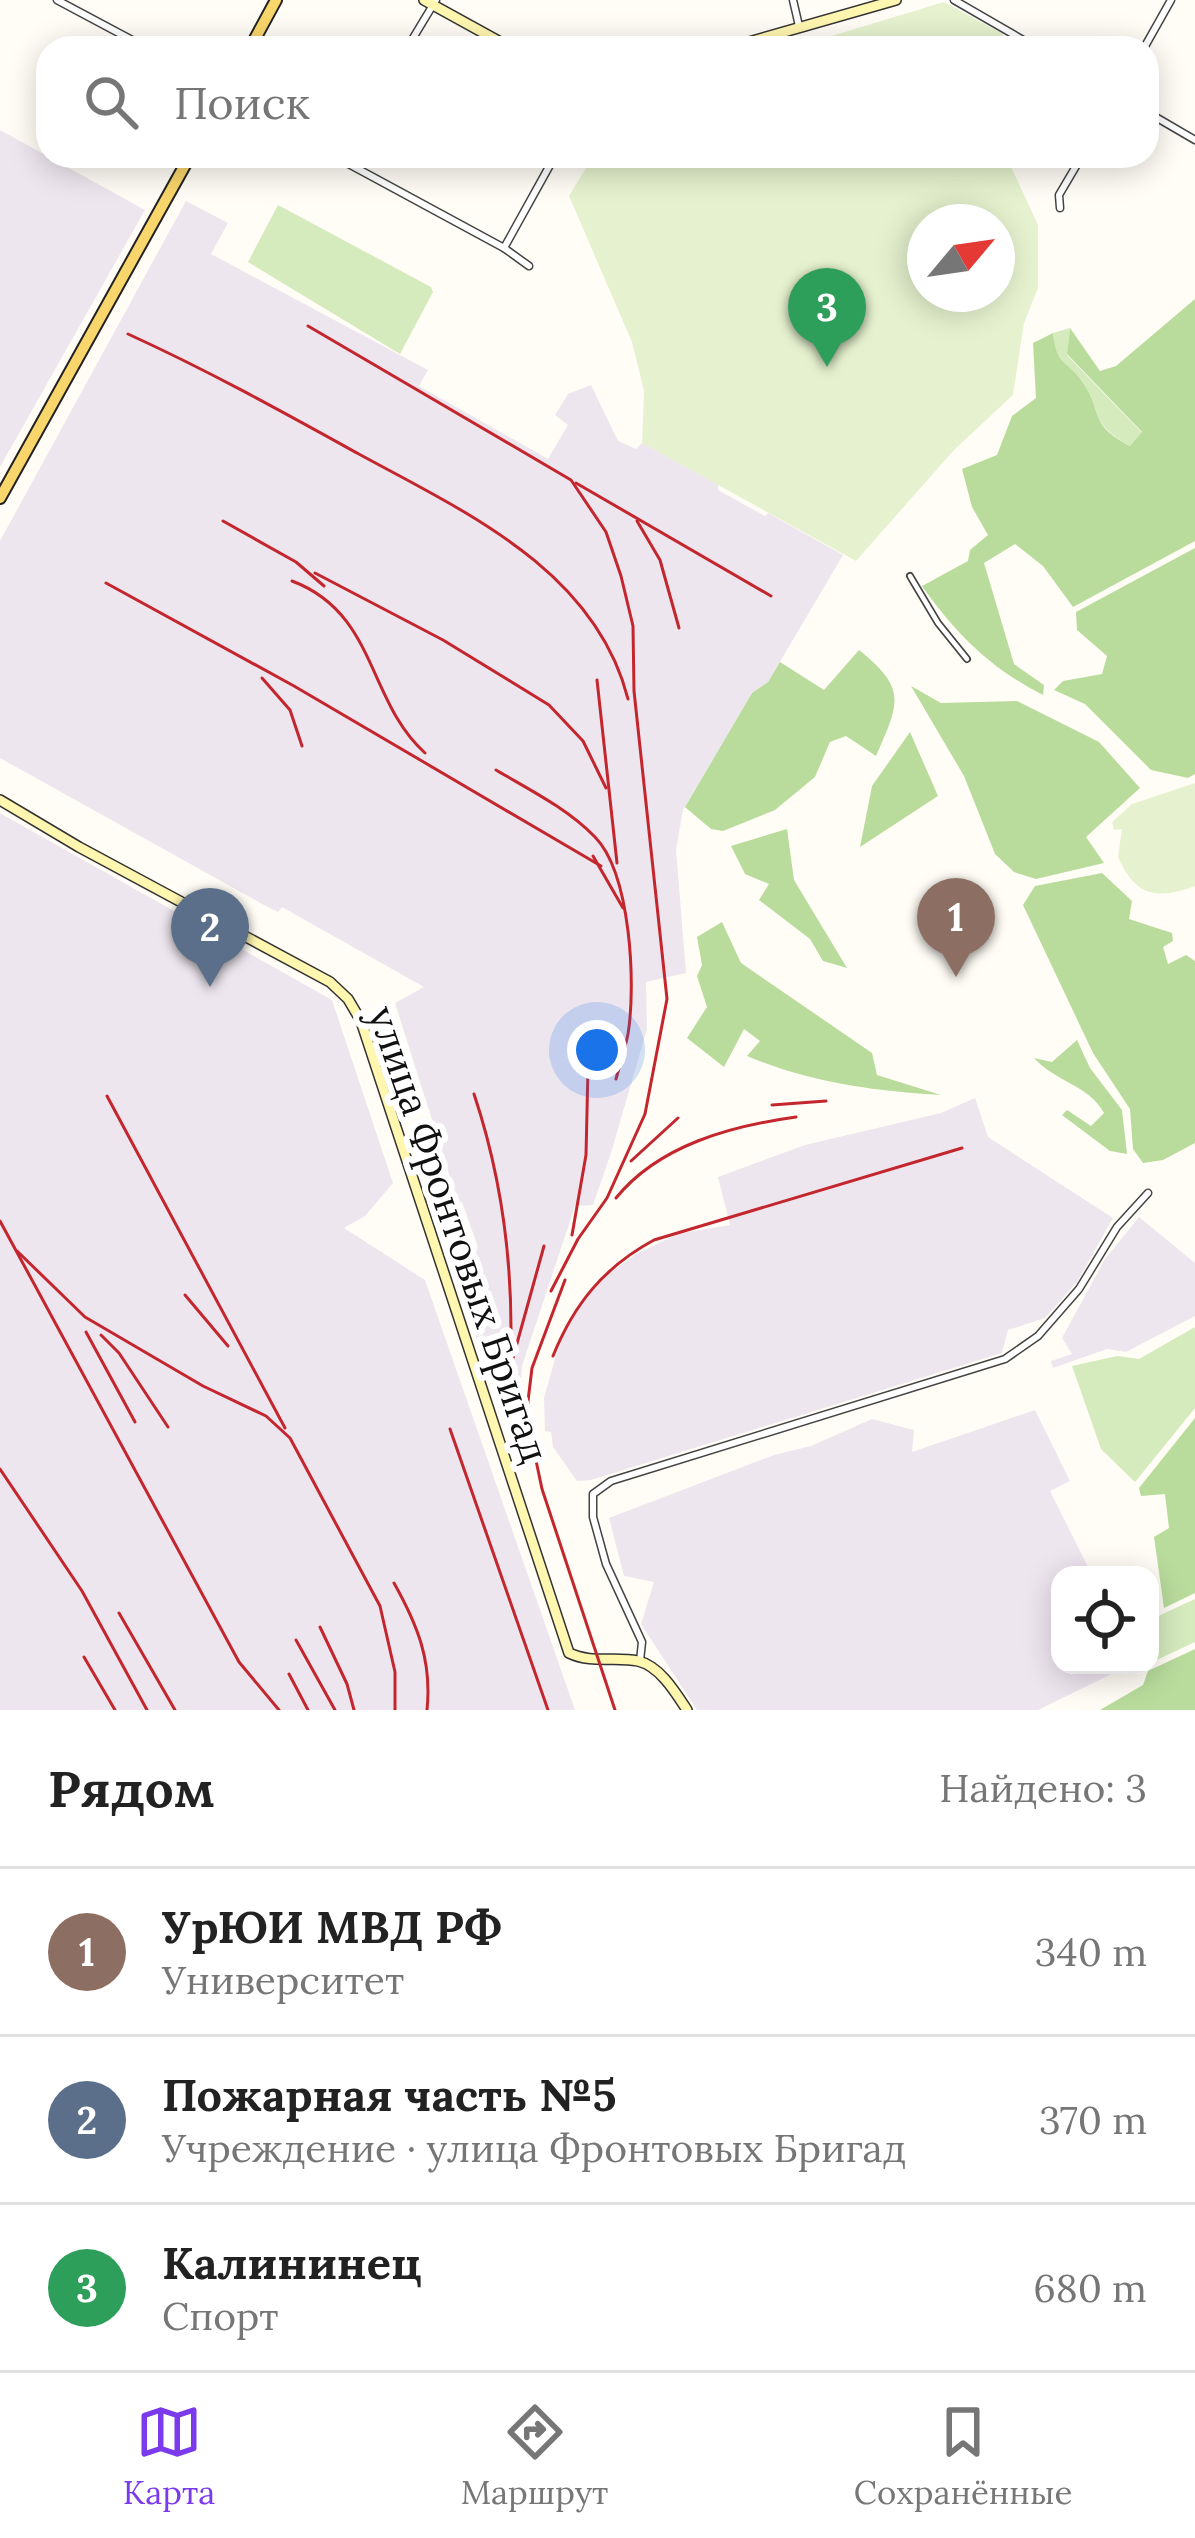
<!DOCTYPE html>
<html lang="ru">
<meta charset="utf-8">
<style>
body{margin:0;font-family:Lora,serif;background:#f6f6f6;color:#222}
.controls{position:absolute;right:36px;bottom:36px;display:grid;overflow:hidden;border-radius:24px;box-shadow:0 6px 30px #0003}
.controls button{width:108px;height:108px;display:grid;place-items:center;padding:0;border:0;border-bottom:3px solid #e0e0e0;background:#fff;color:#222;font:60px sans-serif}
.compass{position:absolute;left:907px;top:204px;width:108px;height:108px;border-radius:50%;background:#fff;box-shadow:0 6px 30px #0003;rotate:61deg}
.you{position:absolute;left:597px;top:1050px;width:42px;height:42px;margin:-30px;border:9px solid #fff;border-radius:50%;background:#1a73e8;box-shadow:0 0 0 18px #1a73e833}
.badge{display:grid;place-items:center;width:78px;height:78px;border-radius:50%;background:#7c3aed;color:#fff;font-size:39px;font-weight:700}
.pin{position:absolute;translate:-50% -99px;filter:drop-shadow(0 3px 6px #0008)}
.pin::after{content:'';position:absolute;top:63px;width:42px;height:36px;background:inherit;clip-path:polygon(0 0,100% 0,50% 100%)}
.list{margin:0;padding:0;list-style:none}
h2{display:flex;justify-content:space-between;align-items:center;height:156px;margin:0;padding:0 48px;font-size:51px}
h2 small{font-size:39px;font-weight:400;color:#767676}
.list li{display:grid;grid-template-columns:78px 1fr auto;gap:36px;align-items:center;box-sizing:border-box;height:168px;padding:0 48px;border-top:3px solid #e0e0e0}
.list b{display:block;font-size:45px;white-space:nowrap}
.list p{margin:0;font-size:39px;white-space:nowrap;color:#767676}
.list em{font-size:39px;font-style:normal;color:#767676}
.icon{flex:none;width:66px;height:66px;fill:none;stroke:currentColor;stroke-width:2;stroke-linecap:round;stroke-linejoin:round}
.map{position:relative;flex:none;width:1195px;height:1710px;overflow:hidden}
.search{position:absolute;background:#fff;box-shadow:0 6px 30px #0003;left:36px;right:36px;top:36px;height:132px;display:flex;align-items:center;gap:30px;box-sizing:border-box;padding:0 42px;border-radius:36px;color:#767676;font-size:45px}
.sheet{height:660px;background:#fff}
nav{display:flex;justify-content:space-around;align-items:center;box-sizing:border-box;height:168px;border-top:3px solid #e0e0e0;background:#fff;font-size:33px;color:#767676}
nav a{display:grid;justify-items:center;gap:6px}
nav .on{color:#7c3aed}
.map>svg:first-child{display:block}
.industrial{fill:#eee6ef}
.green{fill:#d5ebbd}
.forest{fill:#b9dc9c}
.pitch{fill:#e6f2cf;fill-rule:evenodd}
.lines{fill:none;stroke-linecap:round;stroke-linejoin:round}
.pedestrian-casing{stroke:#444;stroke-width:8}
.minor-casing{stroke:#444;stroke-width:9}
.secondary-casing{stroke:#333;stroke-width:12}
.primary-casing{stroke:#222;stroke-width:14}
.pedestrian{stroke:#fff;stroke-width:4.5}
.minor{stroke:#fff;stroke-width:6}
.secondary{stroke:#fff6b0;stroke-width:9}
.primary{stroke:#f9d66b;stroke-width:10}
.rail{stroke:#c4262e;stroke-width:3}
.labels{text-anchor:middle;stroke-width:12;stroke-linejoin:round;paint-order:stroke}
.street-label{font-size:39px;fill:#111;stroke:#fff}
</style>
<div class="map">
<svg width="1195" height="1710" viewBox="0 0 1195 1710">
<rect width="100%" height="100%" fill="#fffdf5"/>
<g class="industrial">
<polygon points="0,130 145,210 0,467"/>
<polygon points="186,201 228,223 211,254 428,370 419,386 548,459 568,425 555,415 568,394 591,385 618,441 636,449 642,443 718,484 718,490 765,516 768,513 843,555 768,682 752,693 683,810 676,850 686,973 646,982 647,1029 611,1153 593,1205 575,1206 522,1366 519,1405 515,1411 499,1411 459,1283 478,1247 462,1202 458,1202 395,1003 424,987 282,907 278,912 264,905 0,758 0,541"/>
<polygon points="0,813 332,1000 393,1183 365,1216 344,1228 425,1280 575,1710 0,1710"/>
<polygon points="975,1098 988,1137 1113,1218 1077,1282 1045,1318 1008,1330 1002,1353 591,1480 577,1481 553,1447 551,1432 545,1431 544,1398 560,1341 587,1296 609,1274 636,1254 680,1233 730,1225 718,1177 805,1145 941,1113"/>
<polygon points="1139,1217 1195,1263 1195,1316 1126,1352 1107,1349 1053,1368 1051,1361 1072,1354 1062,1338 1105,1259"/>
<polygon points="1035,1410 1070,1481 1050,1491 1092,1575 1060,1575 1060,1665 1130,1665 1038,1710 697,1710 641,1624 654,1582 624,1576 609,1518 774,1455 811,1446 872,1419 914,1430 912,1452"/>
</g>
<g class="green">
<polygon points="278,205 431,287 433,292 400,354 248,262"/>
<path d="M1070 328 1067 355 1142 433 1130 446C1084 419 1106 413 1081 380 1063 356 1058 368 1053 333Z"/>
<polygon points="1195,1327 1195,1408 1135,1482 1101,1449 1072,1366 1117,1356 1139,1359"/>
<polygon points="1195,1599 1195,1642 1150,1663 1150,1620"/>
</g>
<g class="forest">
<path d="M1195 299V541L1073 607 1043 566 1015 544 984 563 1014 664 1044 685 1043 695C990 668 956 634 922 586L968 561 970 550 988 535 972 507 962 469 997 455 1012 416 1036 398 1033 343 1053 333C1058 368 1063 356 1081 380 1105 412 1086 423 1130 446L1142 432 1067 354 1070 328 1100 371 1116 366Z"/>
<polygon points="1195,548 1195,774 1188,778 1151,770 1085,704 1054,690 1063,681 1102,674 1107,656 1077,630 1076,612"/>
<path d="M859 650C909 690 898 704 876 756L846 736 830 742 815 777 775 810 723 831 711 829 685 807 752 693 768 682 780 662 824 690Z"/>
<polygon points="911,686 941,703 1017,701 1099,742 1140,788 1086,837 1104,863 1036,879 1014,872 995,854 964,776"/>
<polygon points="910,732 938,796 860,847 872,786"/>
<polygon points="787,829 794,880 847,968 823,961 810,939 759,900 769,884 745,874 731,846"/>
<polygon points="1102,873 1132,901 1129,919 1172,933 1173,941 1163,947 1168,964 1186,955 1195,961 1195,1143 1163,1160 1143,1163 1133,1149 1130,1109 1093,1053 1023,905 1035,886"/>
<path d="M722 922 741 963 872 1053 877 1075 941 1095C874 1091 809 1082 747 1056L760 1041 744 1029 724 1067 687 1038 707 1007 697 976 702 965 697 937Z"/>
<path d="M1077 1040 1090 1068 1122 1110 1127 1154 1110 1151 1062 1115 1067 1110 1091 1126 1104 1113C1089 1085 1054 1081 1034 1058L1052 1062Z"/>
<polygon points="1195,1418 1195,1593 1164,1608 1154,1537 1169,1528 1165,1494 1141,1496 1139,1488"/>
<polygon points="1195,1649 1195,1710 1100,1710 1143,1685 1148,1671"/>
</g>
<g class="pitch">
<polygon points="944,2 1003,34 994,48 792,48"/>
<path d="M593 156H1006L1038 225V288L1024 323 1013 395 954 450 856 561 642 443 644 391 632 342 569 196ZM997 222V294H925V222Z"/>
<path d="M1195 783V886C1157 900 1136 897 1118 857L1122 829 1114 830 1112 822 1132 804Z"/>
</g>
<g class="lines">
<g class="pedestrian-casing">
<polyline id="pedestrian" points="910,576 938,623 967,659"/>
</g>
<g class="minor-casing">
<g id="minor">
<polyline points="57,0 147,48"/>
<polyline points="793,0 799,26"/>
<polyline points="954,0 1037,48"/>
<polyline points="407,48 436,0"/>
<polyline points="1144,48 1171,0"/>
<polyline points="1147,112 1195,140"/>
<polyline points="334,156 504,248 529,266"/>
<polyline points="1060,208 1059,195 1082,156"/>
<polyline points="504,248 555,156"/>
<polyline points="640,1661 642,1642 606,1564 593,1517 593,1494 611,1481 1005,1359 1038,1336 1079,1289 1117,1227 1148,1193"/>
</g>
</g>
<g class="secondary-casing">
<g id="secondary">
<polyline points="424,0 511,48"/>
<polyline points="728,48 896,0"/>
<path d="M0 800 79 847 330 982 348 999 361 1021 569 1653C592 1664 615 1656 638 1661 660 1666 676 1693 687 1710"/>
</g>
</g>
<g class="primary-casing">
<g id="primary">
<polyline points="250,48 276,0"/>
<polyline points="0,498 190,156"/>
</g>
</g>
<use href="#pedestrian" class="pedestrian"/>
<use href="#minor" class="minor"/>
<use href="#secondary" class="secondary"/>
<use href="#primary" class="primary"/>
<g class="rail">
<polyline points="308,326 571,480 606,532 621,576 633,626 634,691 667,999 645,1114 607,1198 578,1239 551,1291"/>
<path d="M128 334C207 370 281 411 357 453 463 511 595 569 628 699"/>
<polyline points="576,483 771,596"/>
<polyline points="223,521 296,562 324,586"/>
<polyline points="637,521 660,560 679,628"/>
<polyline points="315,573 443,640 549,705 583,741 606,788"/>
<path d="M292 581C377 613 367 701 425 753"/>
<polyline points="106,583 294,686 601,866"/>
<polyline points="262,678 290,710 302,746"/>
<polyline points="597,680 617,863"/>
<path d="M496 770C530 790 568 809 595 837 631 874 636 985 628 1034 625 1049 620 1064 616 1079"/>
<polyline points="593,856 623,908"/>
<path d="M474 1094C500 1172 511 1247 511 1329"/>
<polyline points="107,1096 285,1428"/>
<polyline points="772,1105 826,1101"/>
<polyline points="631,1161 678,1118"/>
<path d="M616 1198C659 1145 731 1126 796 1117"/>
<polyline points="0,1221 239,1662 279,1710"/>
<polyline points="572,1235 586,1155 588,1068"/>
<polyline points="17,1251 85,1317 203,1386 266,1416 290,1438 380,1606 395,1672 395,1710"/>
<polyline points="565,1280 532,1368 528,1401 530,1432 542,1489 615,1710"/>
<polyline points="185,1295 228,1346"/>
<polyline points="86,1332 135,1422"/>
<polyline points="101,1335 119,1353 168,1427"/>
<path d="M553 1356C574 1304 604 1267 654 1240L962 1148"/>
<polyline points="513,1426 511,1365 544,1246"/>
<polyline points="450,1429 548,1710"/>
<polyline points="0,1469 82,1591 147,1710"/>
<path d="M394 1583C418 1626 432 1661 427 1710"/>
<polyline points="119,1613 175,1710"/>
<polyline points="320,1627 347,1684 354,1710"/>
<polyline points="296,1640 335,1710"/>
<polyline points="84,1657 115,1710"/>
<polyline points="289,1674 308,1710"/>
</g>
</g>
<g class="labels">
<g class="street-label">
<text transform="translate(459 1234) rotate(71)" y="14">улица Фронтовых Бригад</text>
</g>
</g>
</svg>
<div class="controls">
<button><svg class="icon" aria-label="locate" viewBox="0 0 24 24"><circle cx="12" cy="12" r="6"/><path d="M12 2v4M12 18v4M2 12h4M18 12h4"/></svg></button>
</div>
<svg class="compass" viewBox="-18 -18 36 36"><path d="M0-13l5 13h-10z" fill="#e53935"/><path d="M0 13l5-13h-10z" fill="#767676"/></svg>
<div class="you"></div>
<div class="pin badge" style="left:956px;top:977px;background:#8d6e63">1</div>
<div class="pin badge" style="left:210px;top:987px;background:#5c6f8a">2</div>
<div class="pin badge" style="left:827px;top:367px;background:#2e9e5b">3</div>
<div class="search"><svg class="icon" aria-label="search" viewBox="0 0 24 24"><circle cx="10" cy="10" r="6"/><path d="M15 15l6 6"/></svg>Поиск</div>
</div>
<section class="sheet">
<h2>Рядом<small>Найдено: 3</small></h2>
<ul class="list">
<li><span class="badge" style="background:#8d6e63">1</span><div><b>УрЮИ МВД РФ</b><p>Университет</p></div><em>340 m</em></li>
<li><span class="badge" style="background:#5c6f8a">2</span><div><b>Пожарная часть №5</b><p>Учреждение · улица Фронтовых Бригад</p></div><em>370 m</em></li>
<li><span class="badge" style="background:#2e9e5b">3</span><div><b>Калининец</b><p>Спорт</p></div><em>680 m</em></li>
</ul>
</section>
<nav>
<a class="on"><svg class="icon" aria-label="map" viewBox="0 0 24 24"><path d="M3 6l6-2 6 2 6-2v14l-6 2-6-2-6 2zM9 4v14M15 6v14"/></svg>Карта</a>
<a><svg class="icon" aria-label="directions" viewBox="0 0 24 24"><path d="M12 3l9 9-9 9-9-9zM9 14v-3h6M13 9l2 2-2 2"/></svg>Маршрут</a>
<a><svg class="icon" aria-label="saved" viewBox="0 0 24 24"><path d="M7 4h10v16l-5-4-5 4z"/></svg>Сохранённые</a>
</nav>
